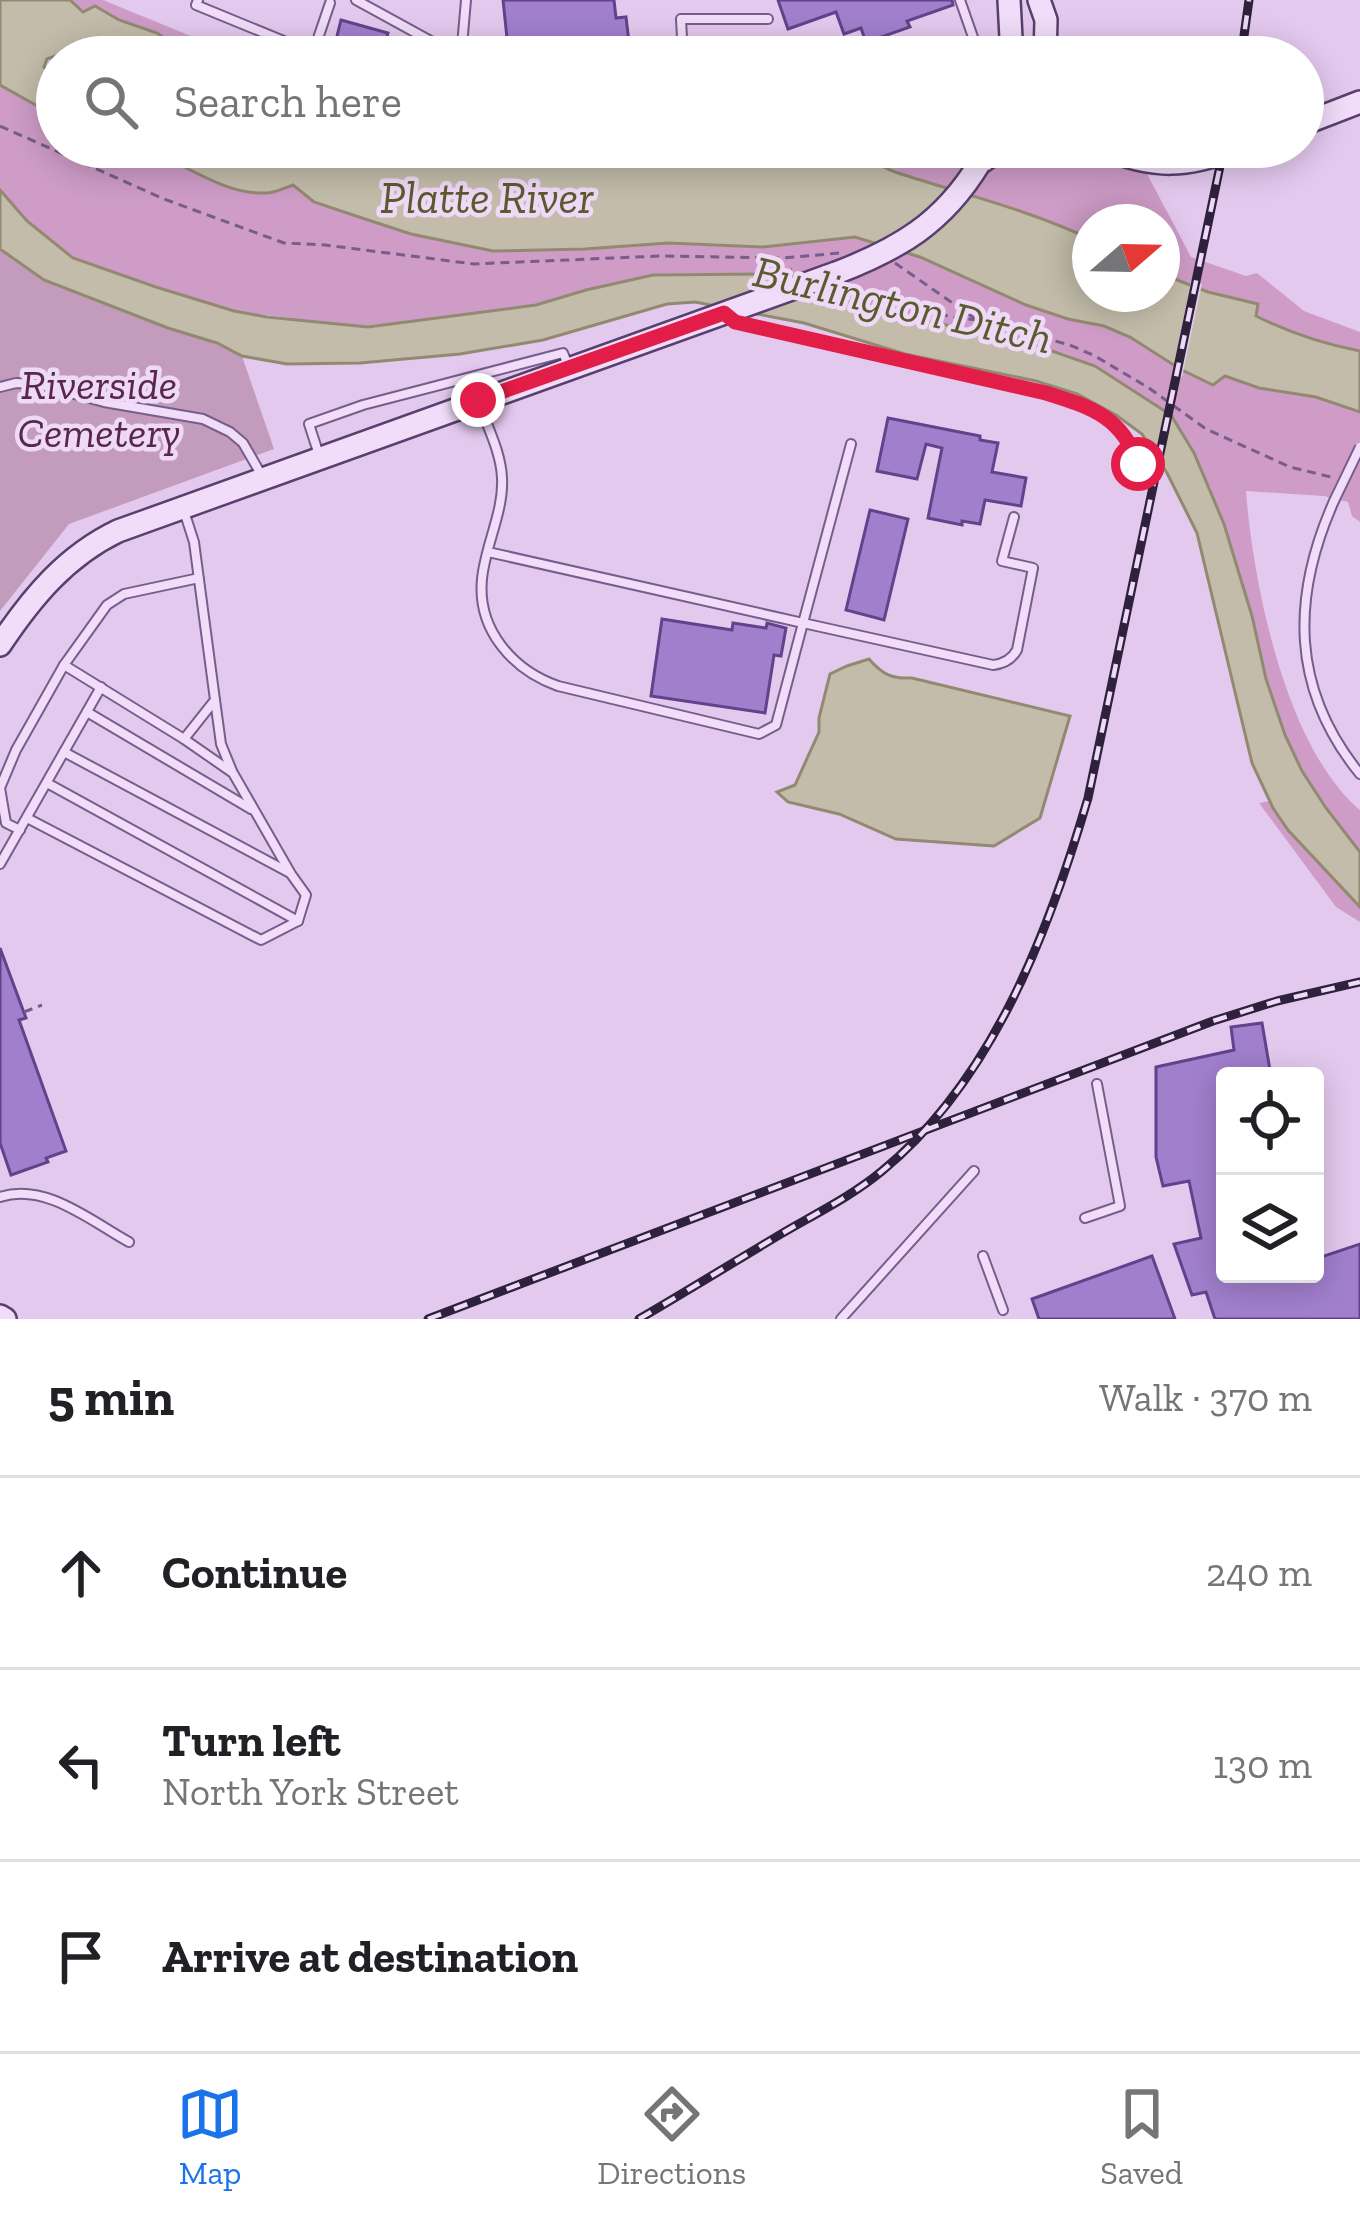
<!DOCTYPE html>
<meta charset="utf-8">
<style>
body{margin:0;font-family:"Zilla Slab",serif;background:#f2f2f2;color:#202124}
.controls{position:absolute;right:36px;bottom:36px;display:grid;overflow:hidden;border-radius:12px;box-shadow:0 6px 30px #0003}
.controls button{width:108px;height:108px;display:grid;place-items:center;padding:0;border:0;border-bottom:3px solid #e0e0e0;background:#fff;color:#202124;font:60px sans-serif}
.compass{position:absolute;left:1072px;top:204px;width:108px;height:108px;border-radius:50%;background:#fff;box-shadow:0 6px 30px #0003;rotate:70deg}
.stop{position:absolute;width:36px;height:36px;margin:-27px;border:9px solid #e11d48;border-radius:50%;background:#fff}
.stop.end{background:#e11d48;border-color:#fff;box-shadow:0 3px 12px #0008}
.list{margin:0;padding:0;list-style:none}
h2{display:flex;justify-content:space-between;align-items:center;height:156px;margin:0;padding:0 48px;font-size:51px}
h2 small{font-size:39px;font-weight:400;color:#757577}
.list li{display:grid;grid-template-columns:78px 1fr auto;gap:36px;align-items:center;box-sizing:border-box;height:192px;padding:0 48px;border-top:3px solid #e0e0e0}
.list b{display:block;font-size:45px;white-space:nowrap}
.list p{margin:0;font-size:39px;white-space:nowrap;color:#757577}
.list em{font-size:39px;font-style:normal;color:#757577}
.icon{flex:none;width:66px;height:66px;fill:none;stroke:currentColor;stroke-width:2;stroke-linecap:round;stroke-linejoin:round}
.map{position:relative;flex:none;width:1360px;height:1319px;overflow:hidden}
.search{position:absolute;background:#fff;box-shadow:0 6px 30px #0003;left:36px;right:36px;top:36px;height:132px;display:flex;align-items:center;gap:30px;box-sizing:border-box;padding:0 42px;border-radius:66px;color:#757577;font-size:45px}
.sheet{height:732px;background:#fff}
nav{display:flex;justify-content:space-around;align-items:center;box-sizing:border-box;height:168px;border-top:3px solid #e0e0e0;background:#fff;font-size:33px;color:#757577}
nav a{display:grid;justify-items:center;gap:6px}
nav .on{color:#1a73e8}
.map>svg:first-child{display:block}
.green{fill:#ce9cc7}
.cemetery{fill:#c39bbd}
.water{fill:#c3bcaa;stroke:#928a70;stroke-width:3}
.pier{fill:#e4c9ef}
.building{fill:#a17fcd;stroke:#61438b;stroke-width:3}
.lines{fill:none;stroke-linecap:round;stroke-linejoin:round}
.service-casing{stroke:#775d8c;stroke-width:12}
.secondary-casing{stroke:#58406e;stroke-width:26}
.path{stroke:#775d8c;stroke-width:3;stroke-dasharray:9 6;stroke-linecap:butt}
.service{stroke:#f1ddf9;stroke-width:8}
.secondary{stroke:#f1ddf9;stroke-width:21}
.rail-casing{stroke:#2e213c;stroke-width:9}
.rail{stroke:#eed9f6;stroke-width:4.5;stroke-dasharray:14;stroke-linecap:butt}
.service-bridge-casing{stroke:#775d8c;stroke-width:12;stroke-linecap:butt}
.secondary-bridge-casing{stroke:#58406e;stroke-width:26;stroke-linecap:butt}
.service-bridge{stroke:#f1ddf9;stroke-width:8}
.secondary-bridge{stroke:#f1ddf9;stroke-width:21}
.route{stroke:#e11d48;stroke-width:15}
.labels{text-anchor:middle;stroke-width:9;stroke-linejoin:round;paint-order:stroke}
.park-label{font-size:42px;font-style:italic;fill:#59274b;stroke:#eed9f6}
.water-label{font-size:45px;font-style:italic;fill:#5c5a30;stroke:#eed9f6}
</style>
<div class="map">
<svg width="1360" height="1319" viewBox="0 0 1360 1319">
<rect width="100%" height="100%" fill="#e4c9ef"/>
<g class="green">
<polygon points="70,0 103,0 242,57 194,57 157,33 119,20 96,6 83,12"/>
<path d="M0 85 57 117V147C84 147 116 142 143 148 202 160 224 211 293 185L314 202 365 219 411 234 493 251 585 249 668 243 703 246 796 244 855 237 920 257 1027 305 1068 319 1104 326 1130 337 1179 369 1225 376 1259 388 1316 397 1360 412V522L1352 516 1348 502 1324 496 1246 491C1253 584 1286 748 1360 810V852L1326 808 1302 771 1285 735 1266 679 1252 616 1224 524 1194 453 1171 415 1095 366 1066 354 857 305 832 293 764 274 697 273 653 275 586 290 536 305 368 327 234 311 73 258 27 221 0 190Z"/>
<path d="M496 147H818C757 174 660 161 594 157 569 155 544 155 519 154Z"/>
<path d="M830 147H979V163L1017 147H1059L1119 168 1146 172 1191 257 1246 276 1257 273 1304 311 1360 332V351C1323 344 1289 332 1256 316L1258 305 1208 292 1162 274V222H1090V239C1029 210 965 192 901 173 877 166 853 156 830 147Z"/>
<polygon points="1270,801 1288,830 1360,907 1360,922 1336,907 1259,803"/>
</g>
<path class="cemetery" d="M0 249C70 305 163 317 242 356L274 449 69 524 0 611Z"/>
<g class="water">
<polygon points="0,0 70,0 83,12 95,6 119,20 157,33 194,57 58,55 47,59 44,67 57,78 57,117 0,85"/>
<path d="M140 147H496L519 154C586 156 654 165 722 163 746 162 771 159 795 155 808 153 817 146 830 147 857 149 874 165 898 173 963 194 1029 210 1090 239V294H1162V274L1208 292 1258 304 1256 316C1290 333 1323 344 1360 351V412L1316 397 1259 388 1225 376 1213 385 1180 369 1130 337 1104 326 1068 319 1026 305 920 257 855 237 763 247 668 243 585 249 493 251 411 234 365 219 314 202 293 185C284 188 275 193 266 193 221 195 181 160 140 147Z"/>
<polygon points="0,190 27,221 73,258 156,287 234,311 267,317 368,327 536,305 586,290 653,275 764,274 807,282 857,305 1035,345 1095,366 1171,415 1194,453 1224,524 1252,616 1266,679 1285,735 1302,771 1326,808 1360,852 1360,907 1288,830 1273,808 1252,763 1197,533 1167,473 1142,434 1116,415 1077,394 1036,381 905,354 804,323 695,302 667,304 543,340 460,354 360,363 287,364 242,356 217,343 168,328 44,280 0,249"/>
<path d="M869 659C883 675 892 679 912 678L1070 716 1040 818 994 846 896 839 839 814 788 802 777 792 795 785 819 732V718L830 674 847 666Z"/>
</g>
<polygon class="pier" points="1191,281 1202,284 1182,377 1173,372"/>
<g class="building">
<polygon points="503,0 614,0 616,18 626,17 630,51 582,57 509,57"/>
<polygon points="778,0 952,0 953,5 907,21 910,27 881,37 883,41 867,46 861,28 844,34 836,12 788,29"/>
<polygon points="341,20 388,33 381,57 349,57 333,52"/>
<polygon points="888,418 980,436 980,440 998,443 992,472 1026,478 1021,506 985,500 980,524 962,521 962,525 928,518 942,448 926,444 917,479 877,471"/>
<polygon points="870,510 908,519 884,620 846,610"/>
<polygon points="662,619 732,630 733,623 766,628 767,623 786,628 781,656 774,655 765,713 651,696"/>
<polygon points="0,948 26,1018 19,1020 66,1151 46,1158 48,1162 11,1175 0,1143"/>
<polygon points="1262,1023 1271,1076 1225,1076 1225,1274 1315,1274 1315,1259 1360,1244 1360,1319 1215,1319 1206,1292 1192,1295 1174,1244 1201,1238 1189,1181 1163,1186 1156,1157 1156,1067 1234,1050 1231,1027"/>
<polygon points="1152,1256 1175,1319 1039,1319 1032,1299"/>
</g>
<g class="lines">
<g class="service-casing">
<g id="service">
<polyline points="198,0 196,5 313,53 330,3"/>
<polyline points="356,0 460,57"/>
<polyline points="313,53 325,57"/>
<polyline points="461,57 466,0"/>
<polyline points="683,57 681,19 768,19"/>
<polyline points="939,57 938,53 974,40 960,0"/>
<polyline points="0,387 16,383 37,384 104,402 203,419 230,432 243,443 262,476"/>
<path d="M480 406C488 428 501 453 502 478 504 511 485 546 482 579 477 630 513 670 558 686L759 734 776 725 803 623 488 552"/>
<path d="M851 444 803 623 993 665C1003 664 1012 659 1017 650L1033 568 1002 561 1014 517"/>
<polyline points="319,455 309,424 363,405 563,353 568,365"/>
<path d="M1334 501C1291 598 1291 689 1360 774"/>
<polyline points="183,508 194,542 215,700 184,739 64,665 107,605 124,594 199,578"/>
<polyline points="215,700 221,744 232,771"/>
<polyline points="87,712 251,809"/>
<polyline points="64,752 290,873"/>
<polyline points="47,783 298,921"/>
<polyline points="27,818 261,940 298,921 306,895 291,874 233,773 184,739"/>
<polyline points="20,830 6,823 0,788 16,750 64,665"/>
<polyline points="0,864 101,687"/>
<path d="M0 1197C45 1182 91 1221 129 1242"/>
<polyline points="1085,1218 1120,1206 1097,1084"/>
<polyline points="983,1256 1003,1310"/>
<polyline points="841,1319 974,1171"/>
</g>
</g>
<g class="secondary-casing">
<g id="secondary">
<polyline points="1009,0 1012,57"/>
<polyline points="1039,0 1046,20 1045,57"/>
<polyline points="1303,124 1360,102"/>
<path d="M1100 147C1157 170 1186 167 1242 147"/>
<polyline points="979,164 1003,147"/>
<path d="M0 645C32 597 66 556 118 531L836 273"/>
<polyline points="0,1316 5,1319"/>
</g>
</g>
<g class="path">
<polyline points="0,126 164,199 284,243 325,245 474,264 660,256 783,258 840,253"/>
<polyline points="766,259 768,266 792,270"/>
<polyline points="895,263 977,320"/>
<polyline points="853,287 951,317 977,320 1070,345 1095,356 1149,388 1206,429 1290,467 1335,478"/>
<path d="M747 324 1046 393C1096 409 1135 422 1139 481"/>
<polyline points="24,1012 42,1005"/>
</g>
<use href="#service" class="service"/>
<use href="#secondary" class="secondary"/>
<g class="rail-casing">
<g id="rail">
<polyline points="1241,57 1249,0"/>
<polyline points="428,1319 1213,1021 1277,1001 1360,982"/>
<path d="M639 1319C687 1291 734 1262 781 1234 815 1214 852 1196 882 1171 993 1080 1049 931 1088 798L1224 147"/>
</g>
</g>
<use href="#rail" class="rail"/>
<g class="service-bridge-casing">
<polyline id="service-bridge" points="1334,501 1360,447"/>
</g>
<g class="secondary-bridge-casing">
<path id="secondary-bridge" d="M836 273C899 249 943 223 979 164"/>
</g>
<use href="#service-bridge" class="service-bridge"/>
<use href="#secondary-bridge" class="secondary-bridge"/>
</g>
<g class="lines">
<path class="route" d="M478 400 724 313 735 322 1046 393C1090 407 1122 416 1138 464"/>
</g>
<g class="labels">
<g class="park-label">
<text x="99" y="399">Riverside<tspan x="99" dy="48">Cemetery</tspan></text>
</g>
<g class="water-label">
<text x="487" y="213">Platte River</text>
<text transform="translate(903 304) rotate(13)" y="16">Burlington Ditch</text>
</g>
</g>
</svg>
<div class="controls">
<button><svg class="icon" aria-label="locate" viewBox="0 0 24 24"><circle cx="12" cy="12" r="6"/><path d="M12 2v4M12 18v4M2 12h4M18 12h4"/></svg></button>
<button><svg class="icon" aria-label="layers" viewBox="0 0 24 24"><path d="M12 4l9 5-9 5-9-5zM3 14l9 5 9-5"/></svg></button>
</div>
<svg class="compass" viewBox="-18 -18 36 36"><path d="M0-13l5 13h-10z" fill="#e53935"/><path d="M0 13l5-13h-10z" fill="#757577"/></svg>
<div class="stop" style="left:1138px;top:464px"></div>
<div class="stop end" style="left:478px;top:400px"></div>
<div class="search"><svg class="icon" aria-label="search" viewBox="0 0 24 24"><circle cx="10" cy="10" r="6"/><path d="M15 15l6 6"/></svg>Search here</div>
</div>
<section class="sheet">
<h2>5 min<small>Walk · 370 m</small></h2>
<ul class="list">
<li><svg class="icon" aria-label="ahead" viewBox="0 0 24 24"><path d="M12 20V5M6 11l6-6 6 6"/></svg><div><b>Continue</b></div><em>240 m</em></li>
<li><svg class="icon" aria-label="left" viewBox="0 0 24 24"><path d="M17 20v-9H6M10 6l-5 5 5 5"/></svg><div><b>Turn left</b><p>North York Street</p></div><em>130 m</em></li>
<li><svg class="icon" aria-label="arrive" viewBox="0 0 24 24"><path d="M6 21V4h12l-3 4 3 4H6"/></svg><div><b>Arrive at destination</b></div></li>
</ul>
</section>
<nav>
<a class="on"><svg class="icon" aria-label="map" viewBox="0 0 24 24"><path d="M3 6l6-2 6 2 6-2v14l-6 2-6-2-6 2zM9 4v14M15 6v14"/></svg>Map</a>
<a><svg class="icon" aria-label="directions" viewBox="0 0 24 24"><path d="M12 3l9 9-9 9-9-9zM9 14v-3h6M13 9l2 2-2 2"/></svg>Directions</a>
<a><svg class="icon" aria-label="saved" viewBox="0 0 24 24"><path d="M7 4h10v16l-5-4-5 4z"/></svg>Saved</a>
</nav>
